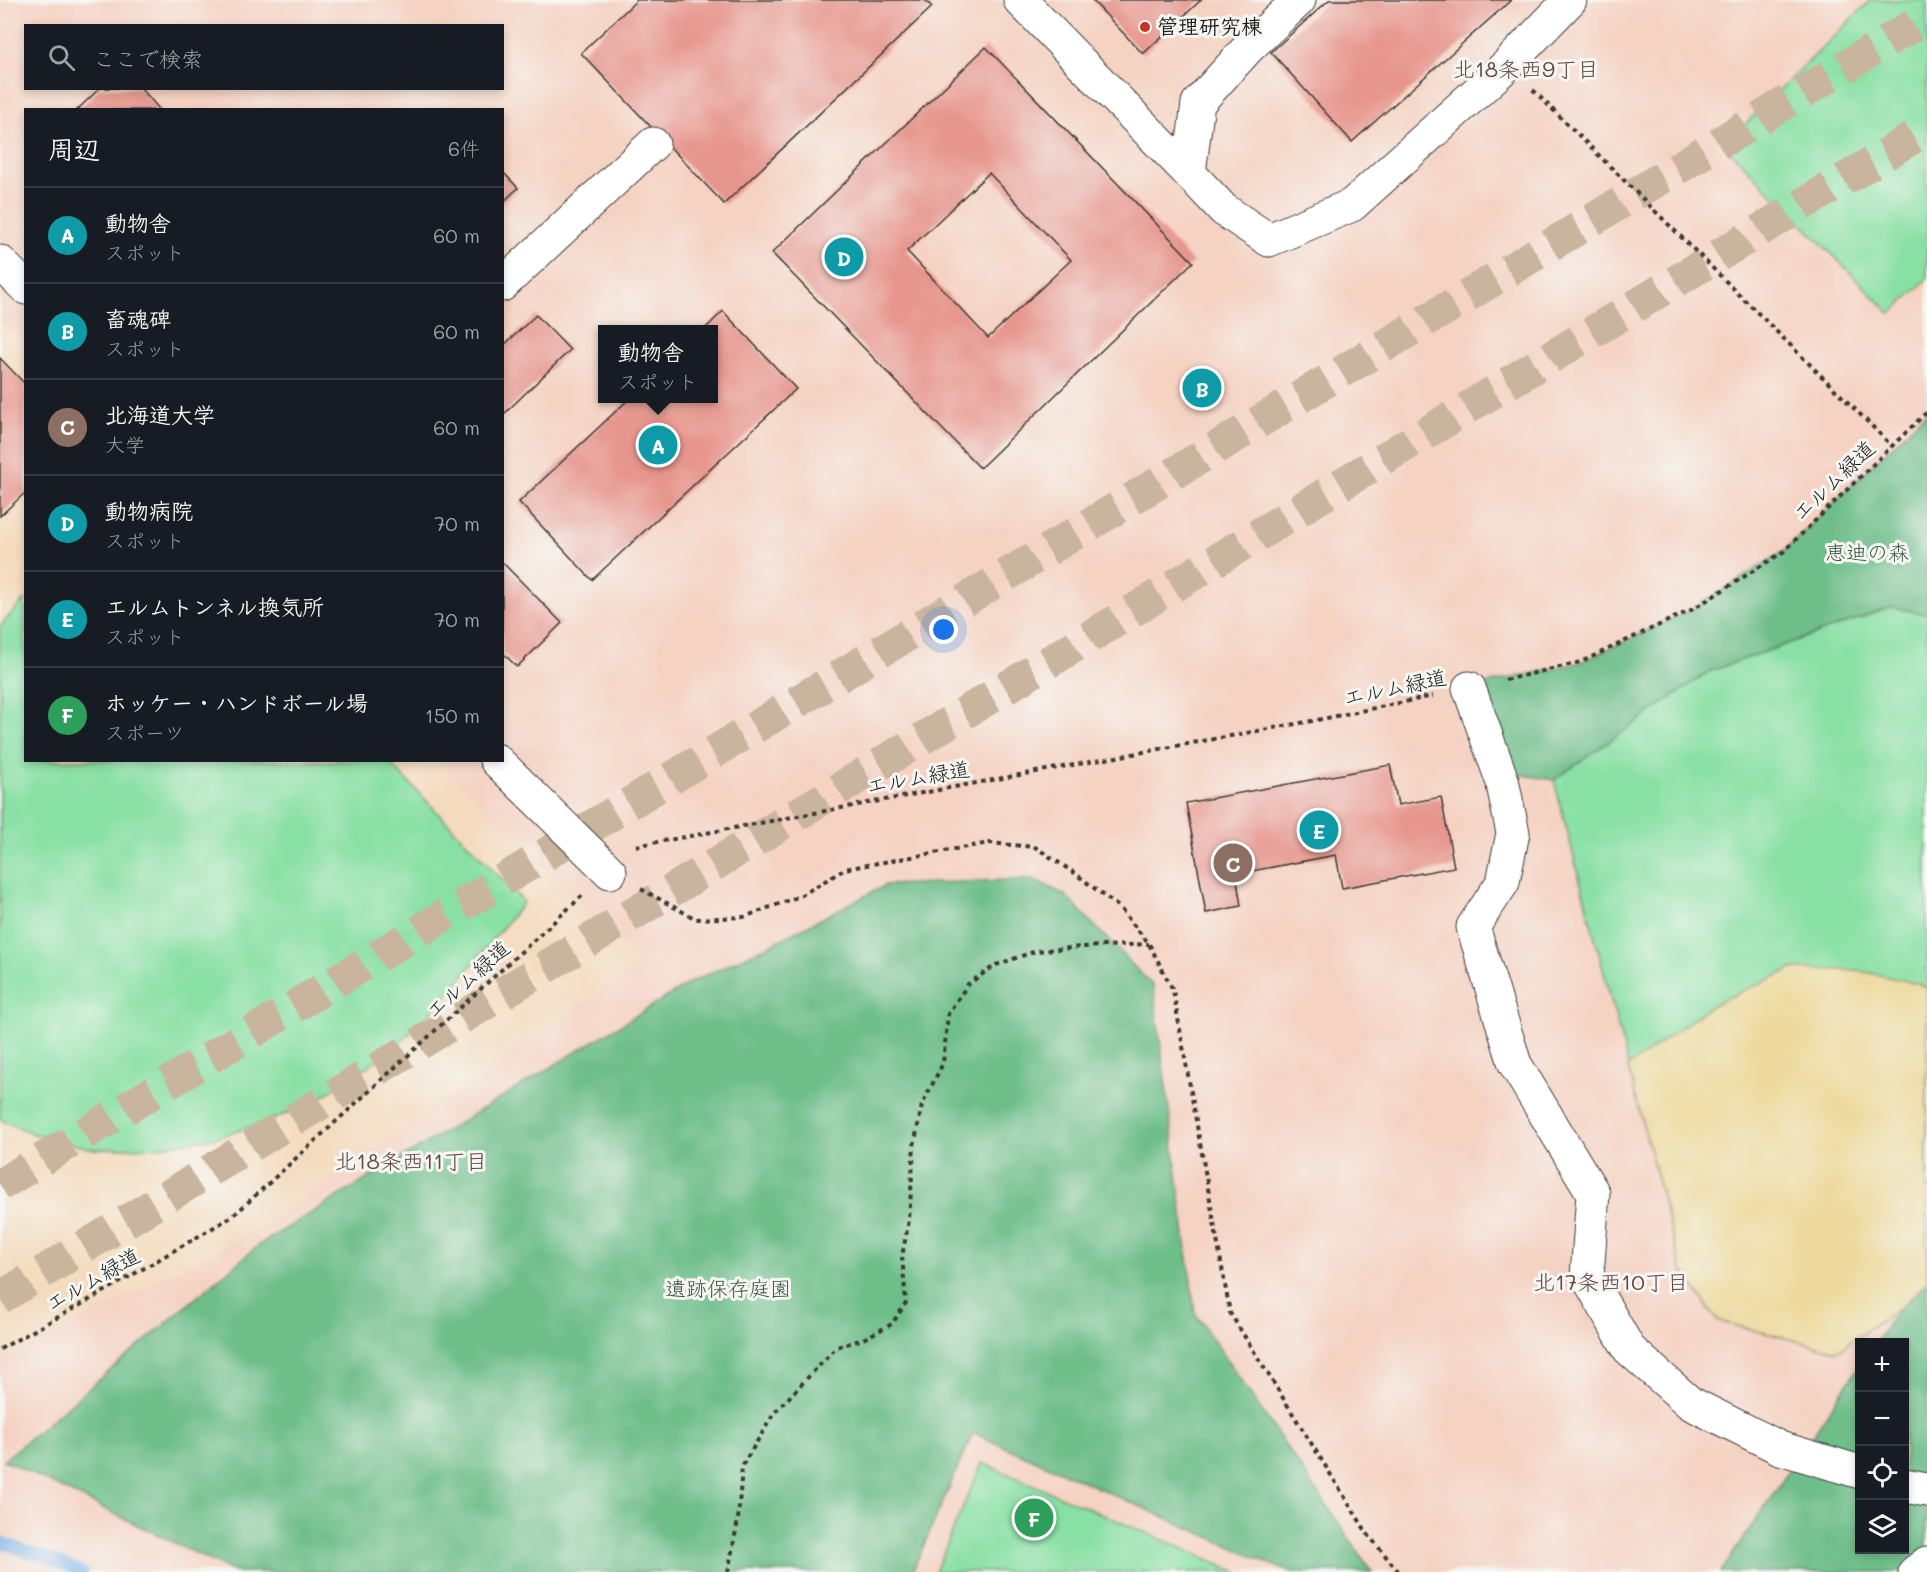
<!DOCTYPE html>
<html lang="ja">
<meta charset="utf-8">
<style>
body{margin:0;font-family:Mali,"Klee One",sans-serif;background:#20242c;color:#f1f3f6}
.controls{position:absolute;right:18px;bottom:18px;display:grid;overflow:hidden;border-radius:0px;box-shadow:0 3px 9px #0003}
.controls button{width:54px;height:54px;display:grid;place-items:center;padding:0;border:0;border-bottom:2px solid #363941;background:#171b24;color:#f1f3f6;font:30px sans-serif}
.you{position:absolute;left:944px;top:630px;width:21px;height:21px;margin:-15px;border:4px solid #fff;border-radius:50%;background:#1a73e8;box-shadow:0 0 0 9px #1a73e833}
.badge{display:grid;place-items:center;width:39px;height:39px;border-radius:50%;background:#2563eb;color:#fff;font-size:20px;font-weight:700}
.pin{position:absolute;translate:-50% -50%;border:3px solid #fff;box-shadow:0 2px 6px #0006}
.popup{position:absolute;left:598px;top:325px;width:120px;height:78px;box-sizing:border-box;display:grid;place-content:center;border-radius:0px;background:#171b24;filter:drop-shadow(0 2px 4px #0005);font-size:20px;white-space:nowrap;color:#9ea1a6}
.popup b{font-size:22px;color:#f1f3f6}
.popup::after{content:'';position:absolute;left:50%;top:100%;margin-left:-12px;border:12px solid transparent;border-top-color:#171b24}
.list{margin:0;padding:0;list-style:none}
h2{display:flex;justify-content:space-between;align-items:center;height:78px;margin:0;padding:0 24px;font-size:26px}
h2 small{font-size:20px;font-weight:400;color:#9ea1a6}
.list li{display:grid;grid-template-columns:39px 1fr auto;gap:18px;align-items:center;box-sizing:border-box;height:96px;padding:0 24px;border-top:2px solid #363941}
.list b{display:block;font-size:22px;white-space:nowrap}
.list p{margin:0;font-size:20px;white-space:nowrap;color:#9ea1a6}
.list em{font-size:20px;font-style:normal;color:#9ea1a6}
.icon{flex:none;width:33px;height:33px;fill:none;stroke:currentColor;stroke-width:2;stroke-linecap:round;stroke-linejoin:round}
.map{position:relative;flex:none;width:1927px;height:1572px;overflow:hidden}
.search{position:absolute;background:#171b24;box-shadow:0 3px 9px #0003;left:24px;top:24px;width:480px;height:66px;display:flex;align-items:center;gap:15px;box-sizing:border-box;padding:0 21px;border-radius:0px;color:#9ea1a6;font-size:22px}
.panel{position:absolute;background:#171b24;box-shadow:0 3px 9px #0003;left:24px;top:108px;width:480px;height:654px;border-radius:0px}
.map>svg:first-child{display:block}
.built{fill:#f5d2c2;fill-rule:evenodd}
.green{fill:#89e0a4;stroke:#527e60;stroke-width:1.5}
.forest{fill:#6ebe8a;stroke:#456d53;stroke-width:1.5}
.sand{fill:#eeda9e;stroke:#857b5d;stroke-width:1.5}
.lines{fill:none;stroke-linecap:round;stroke-linejoin:round}
.stream{stroke:#77ace5;stroke-width:12}
.building{fill:#e7968d;fill-rule:evenodd}
.minor-tunnel{stroke:#c9b59e;stroke-width:33;stroke-dasharray:33 16;stroke-linecap:butt}
.minor-casing{stroke:#3c3934;stroke-width:35}
.path{stroke:#3c3934;stroke-width:4;stroke-dasharray:4.5 4.5;stroke-linecap:butt}
.minor{stroke:#fff;stroke-width:33}
.poi-dot{fill:#c8321e;stroke:#f6f6f2;stroke-width:2}
.labels{text-anchor:middle;stroke-width:6;stroke-linejoin:round;paint-order:stroke}
.poi-label{font-size:21px;font-weight:bold;fill:#1c1c1c;stroke:#f6f6f2;text-anchor:start}
.street-label{font-size:21px;fill:#1c1c1c;stroke:#f6f6f2}
.park-label{font-size:21px;fill:#3d5745;stroke:#f6f6f2}
.neighbourhood-label{font-size:22px;fill:#634744;stroke:#f6f6f2}
</style>
<div class="map">
<svg width="1927" height="1572" viewBox="0 0 1927 1572">
<rect width="100%" height="100%" fill="#f6f6f2"/>
<filter id="ink" filterUnits="userSpaceOnUse"><feTurbulence type="fractalNoise" baseFrequency=".0167" numOctaves="2"/><feDisplacementMap in="SourceGraphic" scale="12" xChannelSelector="R" yChannelSelector="G"/><feConvolveMatrix kernelMatrix="1 2 1 2 8 2 1 2 1" color-interpolation-filters="sRGB"/></filter>
<filter id="wash" filterUnits="userSpaceOnUse"><feTurbulence type="fractalNoise" baseFrequency=".008" numOctaves="4" result="noise"/><feDisplacementMap in="SourceGraphic" scale="24" xChannelSelector="R" yChannelSelector="G"/><feGaussianBlur stdDeviation="1.35" result="paint"/><feColorMatrix in="noise" values="0 0 0 0 0 0 0 0 0 0 0 0 0 0 0 0 0 1.4 0 .05"/><feComposite in="paint" operator="in"/></filter>
<g filter="url(#wash)">
<rect width="100%" height="100%" fill="#f4dbbe"/>
<path class="built" d="M0 0H1927V1572H0V1361L255 1231 640 964 438 761 502 760V110H26L25 344 0 318ZM26 26H502V88H26ZM602 330H714V398H602ZM1860 1342H1904V1550H1860Z"/>
<g class="green">
<polygon points="1871,0 1927,0 1927,279 1891,314 1724,145"/>
<polygon points="25,599 26,760 388,761 524,902 441,1002 395,1048 320,1098 270,1121 218,1137 157,1147 93,1149 34,1134 0,1120 0,626"/>
<polygon points="1892,607 1927,614 1927,1282 1898,1309 1837,1351 1718,1321 1681,1269 1554,780 1708,672"/>
<polygon points="982,1463 1238,1572 935,1572"/>
</g>
<g class="forest">
<polygon points="1927,412 1927,614 1891,607 1708,672 1554,780 1498,771 1469,688 1581,662 1693,609 1783,552"/>
<polygon points="1033,879 1065,895 1153,986 1195,1313 1372,1572 1289,1572 973,1433 912,1572 234,1572 4,1460 260,1244 693,981 768,946 886,885"/>
<polygon points="1927,1282 1927,1572 1721,1572 1859,1366 1860,1550 1904,1550 1904,1342 1876,1342 1898,1309"/>
</g>
<polygon class="sand" points="1792,969 1856,970 1920,984 1927,989 1927,1282 1898,1309 1837,1351 1718,1321 1681,1269 1628,1067 1712,1005"/>
<g class="lines">
<polyline class="stream" points="0,1542 50,1559 82,1572"/>
</g>
<g id="blocks">
<g class="building">
<polygon points="637,0 925,0 932,7 724,204 581,53"/>
<polygon points="1092,0 1201,0 1143,54"/>
<polygon points="1329,0 1511,0 1352,142 1271,52"/>
<path d="M986 47 1193 262 980 468 772 253ZM989 173 1071 260 988 338 907 251Z"/>
<polygon points="100,88 141,88 160,110 77,110"/>
<polygon points="502,171 518,188 502,203"/>
<polygon points="723,311 796,389 592,580 519,502 630,398 714,398 714,330 704,330"/>
<polygon points="536,315 570,350 502,416 502,347"/>
<polygon points="0,358 26,385 26,492 0,516"/>
<polygon points="502,562 562,623 517,667 502,652"/>
<polygon points="1390,765 1398,805 1441,797 1454,867 1342,888 1336,855 1236,874 1241,906 1206,913 1186,803"/>
</g>
</g>
</g>
<g filter="url(#ink)">
<use href="#blocks" fill-opacity="0" stroke="#3c3934" stroke-width="1.5"/>
<g class="lines">
<g class="minor-tunnel">
<polyline points="0,1185 1927,17"/>
<polyline points="0,1298 1927,129"/>
</g>
<g class="minor-casing">
<g id="minor">
<polyline points="1020,0 1189,173"/>
<polyline points="1299,0 1249,47 1198,103 1189,173 1224,210 1269,240 1352,205 1507,65 1570,0"/>
<polyline points="0,262 26,288"/>
<polyline points="502,285 653,144"/>
<polyline points="1469,688 1502,780 1513,833 1503,882 1473,927 1515,1064 1593,1193 1587,1276 1629,1349 1690,1403 1780,1448 1860,1472"/>
<polyline points="496,760 610,872"/>
<polyline points="1904,1486 1927,1490"/>
<polyline points="1915,1572 1927,1563"/>
</g>
</g>
<g class="path">
<polyline points="1533,90 1892,446"/>
<polyline points="1505,680 1581,662 1693,609 1783,552 1927,412"/>
<polyline points="636,846 1322,719 1433,696"/>
<polyline points="641,889 696,919 744,917 800,896 845,869 989,843 1035,847 1076,874 1120,908 1149,944 1173,990 1230,1313 1369,1536 1399,1572"/>
<polyline points="0,1349 100,1294 233,1216 582,896"/>
<polyline points="728,1572 738,1520 742,1466 775,1412 837,1347 863,1339 892,1324 906,1303 902,1256 909,1220 914,1146 922,1105 943,1063 948,1014 968,984 996,965 1036,951 1081,947 1149,944"/>
</g>
<use href="#minor" class="minor"/>
</g>
</g>
<circle class="poi-dot" cx="1145" cy="27" r="6"/>
<g class="labels">
<g class="poi-label">
<text x="1157" y="34">管理研究棟</text>
</g>
<g class="street-label">
<text transform="translate(1834 481) rotate(-44)" y="7">エルム緑道</text>
<text transform="translate(1395 688) rotate(-12)" y="7">エルム緑道</text>
<text transform="translate(918 778) rotate(-10)" y="7">エルム緑道</text>
<text transform="translate(468 980) rotate(-42)" y="7">エルム緑道</text>
<text transform="translate(93 1280) rotate(-30)" y="7">エルム緑道</text>
</g>
<g class="park-label">
<text x="1867" y="560">恵迪の森</text>
<text x="728" y="1296">遺跡保存庭園</text>
</g>
<g class="neighbourhood-label">
<text x="1526" y="77">北18条西9丁目</text>
<text x="411" y="1169">北18条西11丁目</text>
<text x="1611" y="1290">北17条西10丁目</text>
</g>
</g>
</svg>
<div class="controls">
<button>+</button>
<button>−</button>
<button><svg class="icon" aria-label="locate" viewBox="0 0 24 24"><circle cx="12" cy="12" r="6"/><path d="M12 2v4M12 18v4M2 12h4M18 12h4"/></svg></button>
<button><svg class="icon" aria-label="layers" viewBox="0 0 24 24"><path d="M12 4l9 5-9 5-9-5zM3 14l9 5 9-5"/></svg></button>
</div>
<div class="you"></div>
<div class="pin badge" style="left:658px;top:445px;background:#0f9aa8">A</div>
<div class="popup"><b>動物舎</b>スポット</div>
<div class="pin badge" style="left:1202px;top:388px;background:#0f9aa8">B</div>
<div class="pin badge" style="left:1233px;top:863px;background:#8d6e63">C</div>
<div class="pin badge" style="left:844px;top:257px;background:#0f9aa8">D</div>
<div class="pin badge" style="left:1319px;top:830px;background:#0f9aa8">E</div>
<div class="pin badge" style="left:1034px;top:1518px;background:#2e9e5b">F</div>
<div class="search"><svg class="icon" aria-label="search" viewBox="0 0 24 24"><circle cx="10" cy="10" r="6"/><path d="M15 15l6 6"/></svg>ここで検索</div>
<section class="panel">
<h2>周辺<small>6件</small></h2>
<ul class="list">
<li><span class="badge" style="background:#0f9aa8">A</span><div><b>動物舎</b><p>スポット</p></div><em>60 m</em></li>
<li><span class="badge" style="background:#0f9aa8">B</span><div><b>畜魂碑</b><p>スポット</p></div><em>60 m</em></li>
<li><span class="badge" style="background:#8d6e63">C</span><div><b>北海道大学</b><p>大学</p></div><em>60 m</em></li>
<li><span class="badge" style="background:#0f9aa8">D</span><div><b>動物病院</b><p>スポット</p></div><em>70 m</em></li>
<li><span class="badge" style="background:#0f9aa8">E</span><div><b>エルムトンネル換気所</b><p>スポット</p></div><em>70 m</em></li>
<li><span class="badge" style="background:#2e9e5b">F</span><div><b>ホッケー・ハンドボール場</b><p>スポーツ</p></div><em>150 m</em></li>
</ul>
</section>
</div>
